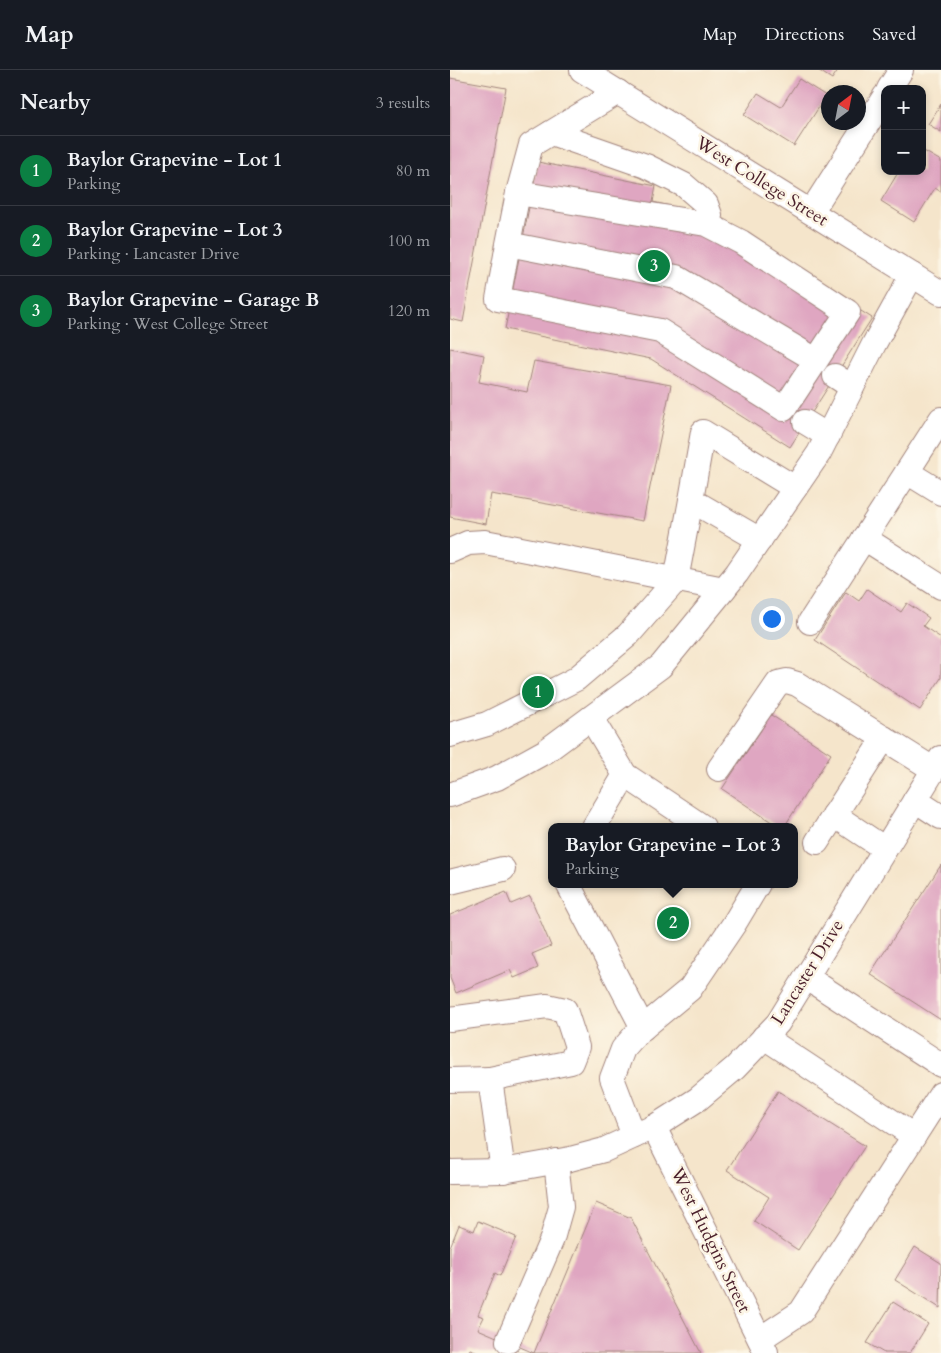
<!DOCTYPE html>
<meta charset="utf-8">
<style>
body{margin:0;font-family:Cardo,serif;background:#20242c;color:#f1f3f6}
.controls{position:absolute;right:15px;top:15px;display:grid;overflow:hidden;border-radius:10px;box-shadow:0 2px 8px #0003}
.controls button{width:45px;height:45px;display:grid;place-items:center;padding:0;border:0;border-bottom:1px solid #363941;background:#171b24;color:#f1f3f6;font:25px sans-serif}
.compass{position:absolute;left:371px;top:15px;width:45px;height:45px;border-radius:50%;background:#171b24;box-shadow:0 2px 8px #0003;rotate:32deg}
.you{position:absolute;left:321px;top:548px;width:18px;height:18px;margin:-12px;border:4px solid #fff;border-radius:50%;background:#1a73e8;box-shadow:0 0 0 8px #1a73e833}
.badge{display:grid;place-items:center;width:32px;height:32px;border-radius:50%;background:#0b8043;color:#fff;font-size:16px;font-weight:700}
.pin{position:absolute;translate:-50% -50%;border:2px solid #fff;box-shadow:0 1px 5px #0006}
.popup{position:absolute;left:98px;top:753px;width:250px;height:65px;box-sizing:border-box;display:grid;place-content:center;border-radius:10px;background:#171b24;filter:drop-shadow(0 1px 4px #0005);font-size:16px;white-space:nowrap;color:#9ea1a6}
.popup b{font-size:19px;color:#f1f3f6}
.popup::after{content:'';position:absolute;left:50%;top:100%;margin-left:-10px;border:10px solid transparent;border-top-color:#171b24}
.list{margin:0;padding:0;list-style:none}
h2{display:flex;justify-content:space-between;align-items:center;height:65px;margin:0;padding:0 20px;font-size:21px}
h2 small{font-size:16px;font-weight:400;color:#9ea1a6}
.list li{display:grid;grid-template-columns:32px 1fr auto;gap:15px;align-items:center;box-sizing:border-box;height:70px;padding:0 20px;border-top:1px solid #363941}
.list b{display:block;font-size:19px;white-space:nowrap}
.list p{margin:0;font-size:16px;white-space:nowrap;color:#9ea1a6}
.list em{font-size:16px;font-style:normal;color:#9ea1a6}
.map{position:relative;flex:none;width:491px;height:1283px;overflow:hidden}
header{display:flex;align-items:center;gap:30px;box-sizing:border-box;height:70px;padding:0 25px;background:#171b24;border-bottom:1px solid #363941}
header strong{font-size:24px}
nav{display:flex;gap:28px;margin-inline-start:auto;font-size:18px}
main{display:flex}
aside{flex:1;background:#171b24}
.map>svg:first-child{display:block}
.building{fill:#dfa6c1}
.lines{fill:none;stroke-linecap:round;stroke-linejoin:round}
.minor-casing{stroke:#a0827b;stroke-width:26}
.minor{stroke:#fff;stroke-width:24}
.labels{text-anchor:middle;stroke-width:5;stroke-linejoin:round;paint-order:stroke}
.street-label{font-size:18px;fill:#4a1f2b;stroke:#fcf5e5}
</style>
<header>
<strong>Map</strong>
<nav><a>Map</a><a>Directions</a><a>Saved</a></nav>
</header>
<main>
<aside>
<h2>Nearby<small>3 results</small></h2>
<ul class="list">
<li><span class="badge">1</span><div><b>Baylor Grapevine - Lot 1</b><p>Parking</p></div><em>80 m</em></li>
<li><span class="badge">2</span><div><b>Baylor Grapevine - Lot 3</b><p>Parking · Lancaster Drive</p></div><em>100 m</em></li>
<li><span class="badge">3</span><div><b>Baylor Grapevine - Garage B</b><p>Parking · West College Street</p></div><em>120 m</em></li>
</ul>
</aside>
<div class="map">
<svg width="491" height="1283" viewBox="0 0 491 1283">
<rect width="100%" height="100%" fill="#fcf5e5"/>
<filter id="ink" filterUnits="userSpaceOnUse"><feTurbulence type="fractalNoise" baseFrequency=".02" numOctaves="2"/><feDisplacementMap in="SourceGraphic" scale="10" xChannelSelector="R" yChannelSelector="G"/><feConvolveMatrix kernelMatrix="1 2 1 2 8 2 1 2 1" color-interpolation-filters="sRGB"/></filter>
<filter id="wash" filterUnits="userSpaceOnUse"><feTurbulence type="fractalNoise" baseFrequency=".0096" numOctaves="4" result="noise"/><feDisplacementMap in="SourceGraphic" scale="20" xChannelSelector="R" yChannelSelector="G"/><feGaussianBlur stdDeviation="1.12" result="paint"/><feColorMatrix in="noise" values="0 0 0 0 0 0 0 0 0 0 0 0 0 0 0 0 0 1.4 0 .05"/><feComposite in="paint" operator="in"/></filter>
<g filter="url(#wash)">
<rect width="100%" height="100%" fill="#f5e5cb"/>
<g id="blocks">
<g class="building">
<polygon points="368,0 388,0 382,9"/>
<polygon points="0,8 56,18 13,252 0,249"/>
<polygon points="349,9 376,26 344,76 294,45 308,23 331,37"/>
<polygon points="491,34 491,62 478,54"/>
<polygon points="472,80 491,91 491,122 485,118 464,152 431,131 449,101 472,101"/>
<polygon points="88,92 206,116 203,132 260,145 422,248 340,377 201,289 55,259"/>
<polygon points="0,278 34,285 29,312 77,322 84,291 221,315 193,451 41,424 36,454 0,447"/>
<polygon points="417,519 451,542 457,533 479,548 473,556 491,568 491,608 470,640 365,570 396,522 409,531"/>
<polygon points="321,645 381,684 334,757 329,757 272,719"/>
<polygon points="491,795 491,950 420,904"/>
<polygon points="56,822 61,834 80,826 101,876 82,884 88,898 64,908 60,900 6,923 0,908 0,845"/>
<polygon points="328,1021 415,1076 348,1180 304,1151 319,1127 277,1100"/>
<polygon points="146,1133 181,1148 251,1283 31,1283 20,1279 18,1283 0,1283 0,1177 9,1155 24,1161 28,1151 66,1167 50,1206 45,1203 28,1245 34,1247 28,1259 84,1283"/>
<polygon points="465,1177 491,1193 490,1238 445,1210"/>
<polygon points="443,1232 478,1254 460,1283 434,1283 417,1273"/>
</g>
</g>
</g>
<g filter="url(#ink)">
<use href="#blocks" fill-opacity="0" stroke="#a0827b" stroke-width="1"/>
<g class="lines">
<g class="minor-casing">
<g id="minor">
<polyline points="132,0 491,223"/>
<polyline points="439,19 451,0"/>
<polyline points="101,63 196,96 234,115 256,134 260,145"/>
<polyline points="68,123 81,75 168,22"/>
<polyline points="361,142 435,26"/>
<polyline points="58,174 48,229 210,261 334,339 398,242 291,172 256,154 68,123 58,174 226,207 366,290"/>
<polyline points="385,306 402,317"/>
<polyline points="491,349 457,402 491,423"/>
<polyline points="355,352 378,366"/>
<polyline points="414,468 491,517"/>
<polyline points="310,470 241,430 253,362 345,418"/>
<polyline points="0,481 18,473 35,472 274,519"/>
<polyline points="360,552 457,402"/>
<polyline points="141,648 175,705 253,757"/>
<polyline points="0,665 37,654 126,609 178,565 226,510 241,430"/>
<polyline points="269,699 328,613 337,611 347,614 483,699"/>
<polyline points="0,725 47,708 96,681 211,596 287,503 369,383 424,274 462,205"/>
<polyline points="465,730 491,747"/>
<polyline points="384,745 435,779"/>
<polyline points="144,757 175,705"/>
<polyline points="367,772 434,668"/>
<polyline points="0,812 53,799"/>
<polyline points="118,814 193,958"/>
<polyline points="356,907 491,995"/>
<polyline points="0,949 97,936 115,940 127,977 121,992 40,1009"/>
<polyline points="0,1010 40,1009 53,1101"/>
<polyline points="204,1057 316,1282"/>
<polyline points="184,1066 162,1008 173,979 188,962 240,919 284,854 308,814"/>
<polyline points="464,1066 491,1024"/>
<polyline points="0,1102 53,1101 120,1089 154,1080 204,1057 248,1029 285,998 328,953 491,688"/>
<polyline points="310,1269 351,1242 464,1066 314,967"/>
<polyline points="58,1271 102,1169 111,1137 106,1091"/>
</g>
</g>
<use href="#minor" class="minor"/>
</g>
</g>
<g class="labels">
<g class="street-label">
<text transform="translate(312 111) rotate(32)" y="6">West College Street</text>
<text transform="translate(357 902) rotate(-58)" y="6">Lancaster Drive</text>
<text transform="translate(261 1170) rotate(64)" y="6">West Hudgins Street</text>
</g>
</g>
</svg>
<div class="controls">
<button>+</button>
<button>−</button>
</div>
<svg class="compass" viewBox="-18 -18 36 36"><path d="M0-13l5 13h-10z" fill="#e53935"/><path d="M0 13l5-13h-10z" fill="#9ea1a6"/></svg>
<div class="you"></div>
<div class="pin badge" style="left:88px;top:622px">1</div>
<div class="pin badge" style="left:223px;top:853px">2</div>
<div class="popup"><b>Baylor Grapevine - Lot 3</b>Parking</div>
<div class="pin badge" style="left:204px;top:196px">3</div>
</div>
</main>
